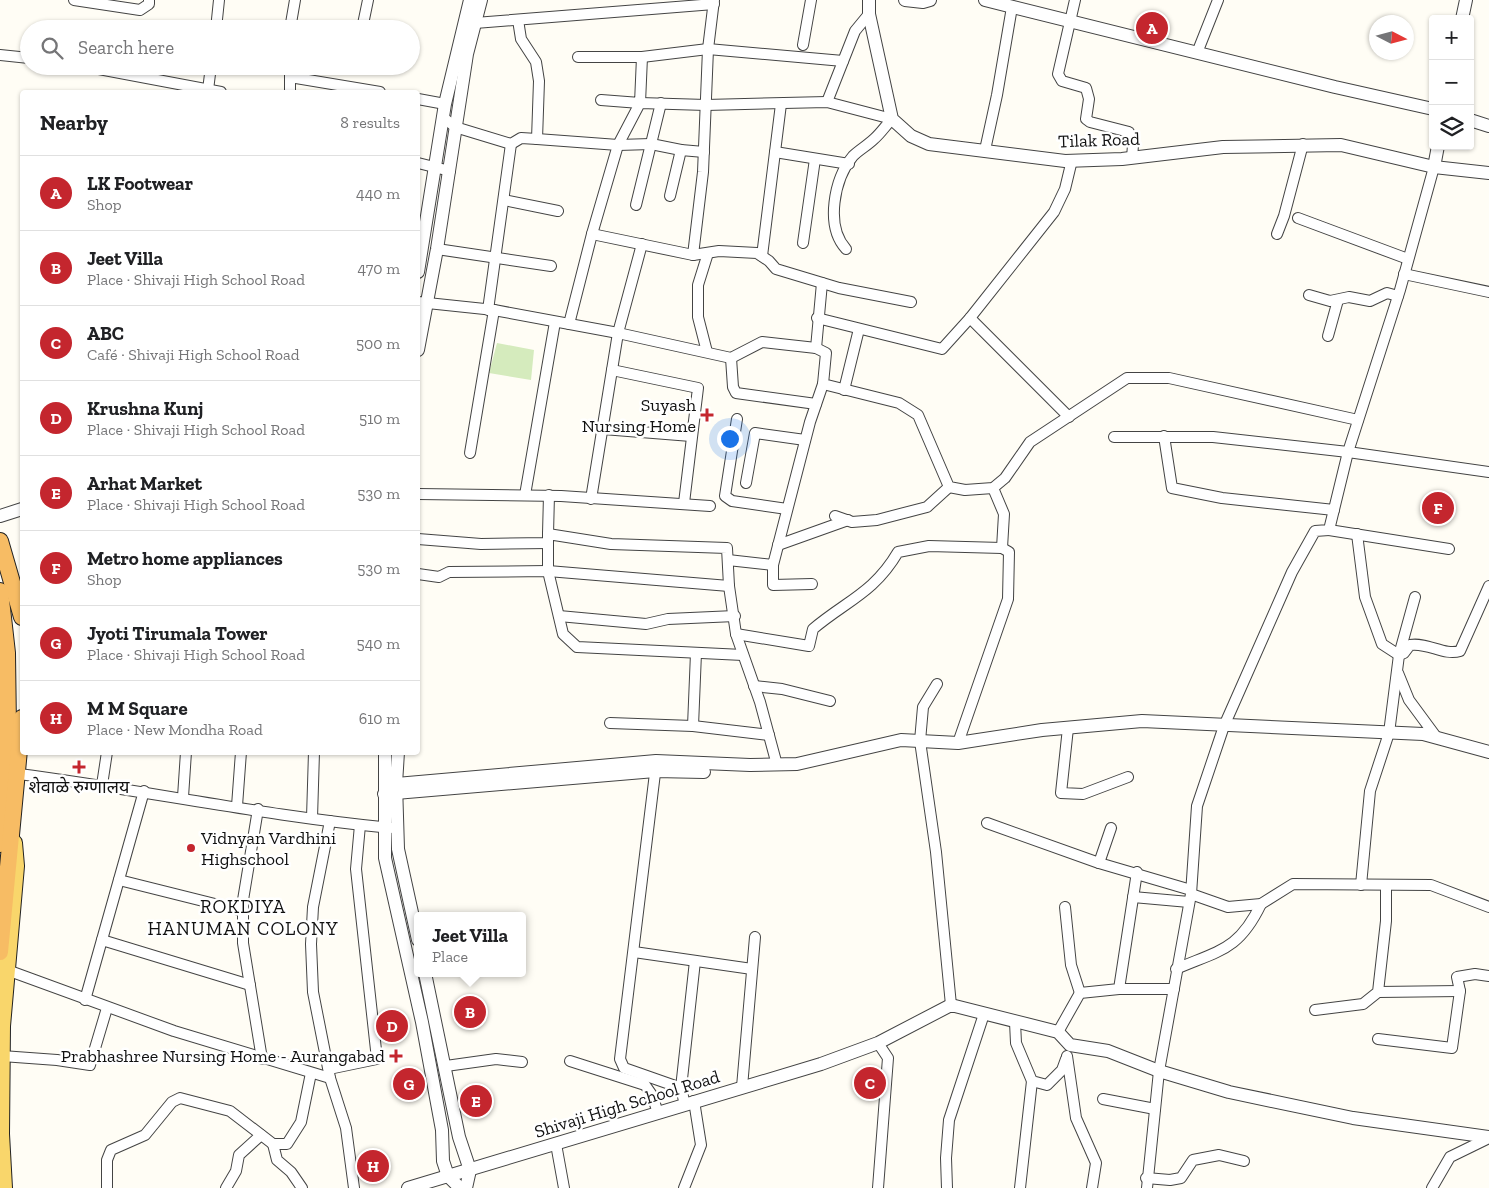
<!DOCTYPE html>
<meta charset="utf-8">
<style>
body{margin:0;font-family:"Zilla Slab","Noto Sans Devanagari",serif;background:#f2f2f2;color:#202124}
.controls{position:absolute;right:15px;top:15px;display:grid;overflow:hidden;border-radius:5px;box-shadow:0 1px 4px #0004}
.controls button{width:45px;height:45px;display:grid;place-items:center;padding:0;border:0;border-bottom:1px solid #e0e0e0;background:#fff;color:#202124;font:25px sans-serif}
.compass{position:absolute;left:1369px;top:15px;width:45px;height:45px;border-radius:50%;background:#fff;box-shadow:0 1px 4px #0004;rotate:96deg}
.you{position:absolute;left:729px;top:438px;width:18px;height:18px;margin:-12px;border:4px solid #fff;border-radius:50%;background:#1a73e8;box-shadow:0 0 0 8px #1a73e833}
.badge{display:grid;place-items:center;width:32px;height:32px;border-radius:50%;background:#c4262e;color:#fff;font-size:16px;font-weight:700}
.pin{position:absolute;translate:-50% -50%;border:2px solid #fff;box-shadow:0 1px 5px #0006}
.popup{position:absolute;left:414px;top:912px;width:112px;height:65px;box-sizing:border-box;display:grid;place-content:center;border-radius:5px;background:#fff;filter:drop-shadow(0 1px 4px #0005);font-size:16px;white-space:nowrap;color:#757577}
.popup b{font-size:19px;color:#202124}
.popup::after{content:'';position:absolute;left:50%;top:100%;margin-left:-10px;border:10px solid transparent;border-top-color:#fff}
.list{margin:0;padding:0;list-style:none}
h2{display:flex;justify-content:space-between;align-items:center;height:65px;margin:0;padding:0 20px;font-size:21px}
h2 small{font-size:16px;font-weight:400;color:#757577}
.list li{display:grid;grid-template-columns:32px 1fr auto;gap:15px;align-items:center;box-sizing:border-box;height:75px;padding:0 20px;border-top:1px solid #e0e0e0}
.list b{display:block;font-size:19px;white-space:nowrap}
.list p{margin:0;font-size:16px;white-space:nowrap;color:#757577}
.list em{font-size:16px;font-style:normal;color:#757577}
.icon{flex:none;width:28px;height:28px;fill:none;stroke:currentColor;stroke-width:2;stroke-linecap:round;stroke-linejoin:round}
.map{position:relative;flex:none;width:1489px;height:1188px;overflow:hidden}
.search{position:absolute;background:#fff;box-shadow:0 1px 4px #0004;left:20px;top:20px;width:400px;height:55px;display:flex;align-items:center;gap:12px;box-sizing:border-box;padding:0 18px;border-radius:28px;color:#757577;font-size:19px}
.panel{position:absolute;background:#fff;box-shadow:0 1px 4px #0004;left:20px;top:90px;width:400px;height:665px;border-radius:5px}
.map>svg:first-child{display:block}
.green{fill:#d5ebbd}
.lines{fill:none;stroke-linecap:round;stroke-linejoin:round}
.minor-casing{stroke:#444;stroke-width:12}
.tertiary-casing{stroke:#444;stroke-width:14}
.primary-casing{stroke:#222;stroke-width:18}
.trunk-casing{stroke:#222;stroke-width:18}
.minor{stroke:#fff;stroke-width:10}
.tertiary{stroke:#fff;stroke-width:12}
.primary{stroke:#f9d66b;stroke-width:16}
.trunk{stroke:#f7bc64;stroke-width:16}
.poi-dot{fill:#c4262e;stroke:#fff;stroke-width:2}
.labels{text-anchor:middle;stroke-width:5;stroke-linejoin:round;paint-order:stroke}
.street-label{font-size:18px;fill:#111;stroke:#fff}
.poi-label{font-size:18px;fill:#111;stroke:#fff;text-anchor:end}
.neighbourhood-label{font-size:19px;letter-spacing:1px;fill:#111;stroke:#fff}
</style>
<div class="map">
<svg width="1489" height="1188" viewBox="0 0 1489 1188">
<rect width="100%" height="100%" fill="#fffdf5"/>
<polygon class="green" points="497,343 534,350 531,380 489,373"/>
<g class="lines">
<g class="minor-casing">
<g id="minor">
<polyline points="74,0 140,10 149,4 149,0"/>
<polyline points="1075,0 1058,74 1062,81 1086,88 1089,99 1086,119 1090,122 1129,132 1133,145 1132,158"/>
<polyline points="518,20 521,39 536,62 539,81 537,139"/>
<polyline points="475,23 714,4"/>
<polyline points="216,29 219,0"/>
<polyline points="290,29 295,0"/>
<polyline points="362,29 368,0"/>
<polyline points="803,45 811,0"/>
<polyline points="1197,53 1218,0"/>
<polyline points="0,55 29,58"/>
<polyline points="578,57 642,57 708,49 843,61"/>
<polyline points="83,66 221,92"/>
<polyline points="290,77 380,92"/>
<polyline points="208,90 211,66"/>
<polyline points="290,92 290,66"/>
<polyline points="418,99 445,104"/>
<polyline points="601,100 640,103 642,57"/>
<polyline points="827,102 855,31 869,14"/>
<polyline points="443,117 455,127 511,144 521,138 537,139 618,145 651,144 681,150"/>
<polyline points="985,150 997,95 1012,7"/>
<polyline points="775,152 849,164"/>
<polyline points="418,163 450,171"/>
<polyline points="670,196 681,150 704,152"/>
<polyline points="504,200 558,211"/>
<polyline points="636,205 661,103"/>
<polyline points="1298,218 1408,259"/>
<polyline points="592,234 693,255 719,251 757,253 769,261 776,269 839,288 911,302"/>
<polyline points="1277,234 1284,216 1303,144"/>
<polyline points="803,243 815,159"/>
<polyline points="437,249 551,266"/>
<polyline points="693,255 703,172 708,49 714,0"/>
<polyline points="762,256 781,104"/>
<polyline points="1404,274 1489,292"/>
<polyline points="1309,295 1330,301 1349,297 1370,301 1387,293 1398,296"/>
<polyline points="418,302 494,310 618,333 731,358 762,342 816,348 826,353 823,384 899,403 918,415 949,487 965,490 993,488 1005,478 1030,442 1127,378 1169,378 1358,420"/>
<polyline points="488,310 511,144"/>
<polyline points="817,318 942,349 970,318 1054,212 1065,189 1072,160"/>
<polyline points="970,318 1069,417"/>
<path d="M569 324 592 234 618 145 640 103 706 105 827 102 892 119C886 125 881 133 874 139 868 145 859 150 853 156 834 179 825 226 846 249"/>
<polyline points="1328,336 1338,300"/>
<polyline points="816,348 822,283"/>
<polyline points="707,352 698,317 698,285 708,253"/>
<polyline points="731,358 733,387 736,393 816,404"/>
<polyline points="612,370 698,388 684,503"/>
<polyline points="844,390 859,329"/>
<polyline points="737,419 725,496 732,501 787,509"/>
<polyline points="603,429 691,436"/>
<polyline points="1164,436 1172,488 1222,498 1334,510"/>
<polyline points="1114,437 1213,437 1348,452 1489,472"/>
<polyline points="470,453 494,310"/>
<polyline points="746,483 755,433 805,440"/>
<polyline points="993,488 1004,514 1002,548"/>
<polyline points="418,494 561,496 710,506"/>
<polyline points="525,495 555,322"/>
<polyline points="591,499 618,333 642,244"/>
<polyline points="835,516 852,522 877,520 927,507 949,487"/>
<polyline points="1329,530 1449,549"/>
<polyline points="548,534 549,495"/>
<path d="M1357 534 1365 597 1382 644 1399 655 1404 653 1410 645C1428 642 1444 656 1460 651L1489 586"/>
<polyline points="418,539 481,544 548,543 548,534 611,544 727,548 729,586 736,634 760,702 777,765"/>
<polyline points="548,543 548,571 563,634 577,647 743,655"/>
<polyline points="778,545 848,520"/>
<polyline points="728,560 773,565 810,422 823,384"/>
<polyline points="773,565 773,585 812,584"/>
<polyline points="418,574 439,577 449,572 548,571 729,586"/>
<polyline points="559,616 646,624 668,619 735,616"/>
<path d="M736 634 809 646 813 629C846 601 874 593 898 552L929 546 1002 548 1009 552 1008 599 958 743"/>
<polyline points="1398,673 1409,700 1437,738"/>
<polyline points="937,684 923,707 920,741 936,852 951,1005"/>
<polyline points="754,686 782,689 830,701"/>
<polyline points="610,723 693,726 769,735"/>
<polyline points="693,726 696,653"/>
<polyline points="1068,728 1061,793 1083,794 1128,777"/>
<polyline points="656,765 620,1059 624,1068 681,1088 685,1105"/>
<path d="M19 774C143 790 266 816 391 828"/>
<polyline points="102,785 107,752"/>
<polyline points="183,797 186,752"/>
<polyline points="237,806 241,752"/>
<polyline points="258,809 243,900 243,943 262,1059"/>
<polyline points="312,818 314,752"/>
<polyline points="330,821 313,907 311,944 313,992 330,1078 346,1128 354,1188"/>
<polyline points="987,823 1099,863 1191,890"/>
<polyline points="1099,863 1111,828"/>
<polyline points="119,880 243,911"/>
<polyline points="1361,885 1370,791 1389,733 1399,655 1415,597"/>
<polyline points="1191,894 1228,907 1261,904 1293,884 1431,885 1489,907"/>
<polyline points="1133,897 1189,902"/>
<polyline points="1065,907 1071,965 1080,993"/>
<polyline points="102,940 250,985"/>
<polyline points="634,952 752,969"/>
<path d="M1176 969C1220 950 1239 950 1261 904"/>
<polyline points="7,970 174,1031 330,1078"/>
<polyline points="1119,989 1174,989"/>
<polyline points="1378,992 1460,991"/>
<polyline points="85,1000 144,791"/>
<polyline points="1315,1010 1363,1004 1378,992 1386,921 1386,885"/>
<polyline points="1015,1022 1016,1043 1032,1081 1047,1085 1062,1070 1066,1059"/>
<polyline points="1058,1032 1080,993 1119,989 1137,872"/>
<polyline points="1378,1039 1452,1048 1460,991 1457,977 1475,974 1489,976"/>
<polyline points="878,1043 888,1058 878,1188"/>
<polyline points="2,1056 57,1060 90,1065 107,1008"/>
<polyline points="1067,1056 1076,1118 1096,1163 1092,1188"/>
<polyline points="570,1061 645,1085 652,1095 658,1113"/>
<polyline points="446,1066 496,1059 522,1062"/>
<polyline points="329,1069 377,1059 356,869 360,825"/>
<polyline points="742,1087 755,937"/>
<polyline points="681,1088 695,961"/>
<polyline points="1103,1099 1155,1109"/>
<polyline points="273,1144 277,1160 291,1172 302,1188"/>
<polyline points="556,1144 564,1188"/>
<polyline points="1146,1178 1170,1180 1181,1178 1193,1160 1219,1155 1244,1161"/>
<polyline points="107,1188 107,1160 111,1150 145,1135 172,1102 180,1098 230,1111 273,1144 287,1144 301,1122 311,1073"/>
<polyline points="226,1188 236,1171 239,1155 261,1135"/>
<polyline points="684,1188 701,1145 694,1101"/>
<polyline points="947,1188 946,1158 949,1120 984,1014"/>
<polyline points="1020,1188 1032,1081"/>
<polyline points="1147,1188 1159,1071 1191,894 1197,806 1224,726 1292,572 1315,531 1329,530 1348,452 1400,290 1434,167"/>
<polyline points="1432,1188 1450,1157 1489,1138"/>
</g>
</g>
<g class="tertiary-casing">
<g id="tertiary">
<polyline points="869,0 869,14 892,119 911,136 929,144 1065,161 1122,159 1223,147 1341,145 1434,167 1489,173"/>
<polyline points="905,0 923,2 930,0"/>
<polyline points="985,0 1335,87 1433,109"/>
<polyline points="1462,19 1466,0"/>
<polyline points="1470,120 1489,126"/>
<polyline points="1434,167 1438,146"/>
<polyline points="418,272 445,104 470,0"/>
<polyline points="418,350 437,249 467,54 481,0"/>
<polyline points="0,516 22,509"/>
<polyline points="385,752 385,858 422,1022 442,1130 443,1161 448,1176 460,1188"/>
<polyline points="398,752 396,784 398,849 418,940"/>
<polyline points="385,785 656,761 750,765 797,764 901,740 958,743 1042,730 1142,721 1423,734 1489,752"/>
<polyline points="384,794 655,771 704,772"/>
<polyline points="425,973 459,1137 470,1170 466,1188"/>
<polyline points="408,1188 821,1064 878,1043 951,1005 1058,1032 1070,1045 1108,1051 1159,1071 1229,1092 1353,1118 1489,1137"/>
</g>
</g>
<g class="primary-casing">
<polyline id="primary" points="4,1188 1,1134 2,1026 16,866 14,843"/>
</g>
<g class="trunk-casing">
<g id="trunk">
<polyline points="0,541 22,617"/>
<polyline points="0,591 7,653 8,727 0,844"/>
<polyline points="0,952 22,718"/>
</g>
</g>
<use href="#minor" class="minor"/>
<use href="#tertiary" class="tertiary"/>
<use href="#primary" class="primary"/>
<use href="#trunk" class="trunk"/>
</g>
<g class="poi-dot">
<path d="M704.5 407.5h5v5h5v5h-5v5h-5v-5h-5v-5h5z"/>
<path d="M76.5 759.5h5v5h5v5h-5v5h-5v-5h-5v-5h5z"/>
<circle cx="191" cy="848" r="5"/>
<path d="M393.5 1048.5h5v5h5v5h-5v5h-5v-5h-5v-5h5z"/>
</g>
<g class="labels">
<g class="street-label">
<text transform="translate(1099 140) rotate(-2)" y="6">Tilak Road</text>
<text transform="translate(627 1104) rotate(-17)" y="6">Shivaji High School Road</text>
</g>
<g class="poi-label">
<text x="696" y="411">Suyash<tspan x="696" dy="21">Nursing Home</tspan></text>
<text x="79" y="793" text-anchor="middle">शेवाळे रुग्णालय</text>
<text x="201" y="844" text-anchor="start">Vidnyan Vardhini<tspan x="201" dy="21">Highschool</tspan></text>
<text x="385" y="1062">Prabhashree Nursing Home - Aurangabad</text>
</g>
<g class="neighbourhood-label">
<text x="243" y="913">ROKDIYA<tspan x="243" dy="22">HANUMAN COLONY</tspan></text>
</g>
</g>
</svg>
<div class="controls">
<button>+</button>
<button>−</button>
<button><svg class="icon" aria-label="layers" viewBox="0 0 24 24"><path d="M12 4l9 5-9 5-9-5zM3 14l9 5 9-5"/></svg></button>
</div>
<svg class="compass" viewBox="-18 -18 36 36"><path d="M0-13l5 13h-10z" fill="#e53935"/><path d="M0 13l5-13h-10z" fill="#757577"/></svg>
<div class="you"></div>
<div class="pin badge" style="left:1152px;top:28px">A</div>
<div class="pin badge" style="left:470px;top:1012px">B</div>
<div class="popup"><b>Jeet Villa</b>Place</div>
<div class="pin badge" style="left:870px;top:1083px">C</div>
<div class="pin badge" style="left:392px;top:1026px">D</div>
<div class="pin badge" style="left:476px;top:1101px">E</div>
<div class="pin badge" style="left:1438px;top:508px">F</div>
<div class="pin badge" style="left:409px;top:1084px">G</div>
<div class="pin badge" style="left:373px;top:1166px">H</div>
<div class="search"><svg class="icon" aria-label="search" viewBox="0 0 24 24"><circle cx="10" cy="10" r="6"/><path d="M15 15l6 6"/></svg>Search here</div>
<section class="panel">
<h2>Nearby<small>8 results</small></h2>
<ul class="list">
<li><span class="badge">A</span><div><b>LK Footwear</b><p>Shop</p></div><em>440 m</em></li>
<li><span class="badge">B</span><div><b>Jeet Villa</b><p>Place · Shivaji High School Road</p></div><em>470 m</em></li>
<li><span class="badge">C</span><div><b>ABC</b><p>Café · Shivaji High School Road</p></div><em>500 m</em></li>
<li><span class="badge">D</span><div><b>Krushna Kunj</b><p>Place · Shivaji High School Road</p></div><em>510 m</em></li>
<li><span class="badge">E</span><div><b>Arhat Market</b><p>Place · Shivaji High School Road</p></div><em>530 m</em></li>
<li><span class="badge">F</span><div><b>Metro home appliances</b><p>Shop</p></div><em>530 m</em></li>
<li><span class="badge">G</span><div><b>Jyoti Tirumala Tower</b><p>Place · Shivaji High School Road</p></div><em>540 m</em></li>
<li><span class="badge">H</span><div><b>M M Square</b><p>Place · New Mondha Road</p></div><em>610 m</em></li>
</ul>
</section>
</div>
